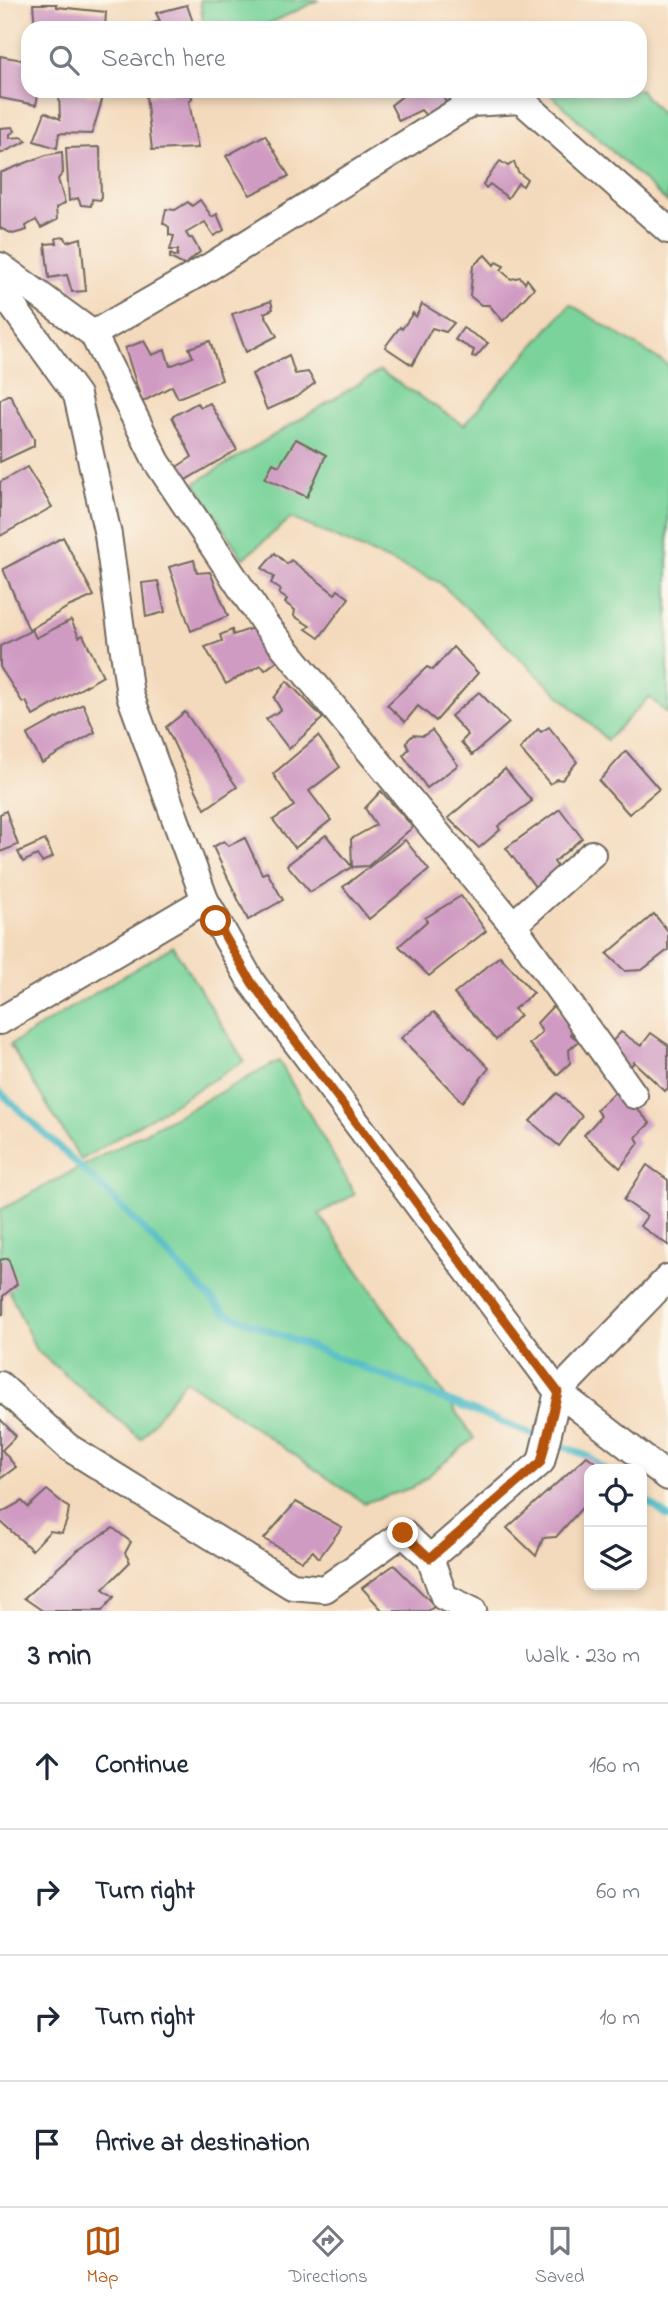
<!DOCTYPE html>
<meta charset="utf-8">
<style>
body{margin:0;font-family:"Indie Flower",sans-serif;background:#f6f6f7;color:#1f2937}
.controls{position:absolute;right:21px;bottom:21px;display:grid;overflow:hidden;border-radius:14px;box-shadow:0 4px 10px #0003}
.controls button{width:63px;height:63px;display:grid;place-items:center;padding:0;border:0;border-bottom:2px solid #e0e1e3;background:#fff;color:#1f2937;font:35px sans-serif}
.stop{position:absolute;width:21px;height:21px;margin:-16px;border:5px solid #b45309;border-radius:50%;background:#fff}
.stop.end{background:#b45309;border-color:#fff;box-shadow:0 2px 7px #0008}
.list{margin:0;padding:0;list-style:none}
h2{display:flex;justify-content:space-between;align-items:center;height:91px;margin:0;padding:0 28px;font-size:30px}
h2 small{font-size:23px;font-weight:400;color:#747a83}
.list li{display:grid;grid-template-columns:46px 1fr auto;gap:21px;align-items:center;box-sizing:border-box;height:126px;padding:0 28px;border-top:2px solid #e0e1e3}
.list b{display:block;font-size:26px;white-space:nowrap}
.list em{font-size:23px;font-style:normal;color:#747a83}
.icon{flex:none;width:38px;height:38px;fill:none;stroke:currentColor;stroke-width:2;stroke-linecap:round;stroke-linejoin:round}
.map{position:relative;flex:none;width:668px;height:1611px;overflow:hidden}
.search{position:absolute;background:#fff;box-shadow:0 4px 10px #0003;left:21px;right:21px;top:21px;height:77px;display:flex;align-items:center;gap:18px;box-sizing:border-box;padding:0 24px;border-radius:21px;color:#747a83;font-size:26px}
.sheet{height:595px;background:#fff}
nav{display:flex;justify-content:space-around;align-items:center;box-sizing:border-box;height:98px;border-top:2px solid #e0e1e3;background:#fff;font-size:19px;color:#747a83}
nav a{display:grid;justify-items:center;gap:4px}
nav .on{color:#b45309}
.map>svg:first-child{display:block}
.green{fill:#79d39a;stroke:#527f62;stroke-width:2}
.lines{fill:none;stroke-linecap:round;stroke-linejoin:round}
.stream{stroke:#4ebbc6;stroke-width:7}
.building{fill:#d09bc3}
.minor-casing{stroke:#71685e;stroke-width:30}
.minor{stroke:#fff;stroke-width:26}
.route{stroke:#b45309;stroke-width:9}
</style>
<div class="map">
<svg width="668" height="1611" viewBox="0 0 668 1611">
<rect width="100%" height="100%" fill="#fbf7ec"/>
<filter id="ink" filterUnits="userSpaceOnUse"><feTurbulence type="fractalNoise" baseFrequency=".0143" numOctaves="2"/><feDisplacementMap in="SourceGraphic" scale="14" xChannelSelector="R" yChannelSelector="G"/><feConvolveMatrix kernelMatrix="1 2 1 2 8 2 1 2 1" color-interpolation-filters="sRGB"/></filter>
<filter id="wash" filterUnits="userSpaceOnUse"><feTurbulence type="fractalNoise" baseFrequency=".00686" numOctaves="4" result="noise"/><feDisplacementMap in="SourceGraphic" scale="28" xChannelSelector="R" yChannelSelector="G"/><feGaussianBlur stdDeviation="1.57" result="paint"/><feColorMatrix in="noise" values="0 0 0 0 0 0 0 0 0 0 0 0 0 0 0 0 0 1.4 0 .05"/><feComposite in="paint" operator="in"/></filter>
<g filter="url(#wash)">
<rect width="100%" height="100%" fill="#f4dabc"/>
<g class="green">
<polygon points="200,0 319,0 260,28 204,28"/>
<polygon points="640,90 661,114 668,110 668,203 547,91"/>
<polygon points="570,304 668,365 668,714 649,697 607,740 439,582 291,518 243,559 195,483 380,371 464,425"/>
<polygon points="173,946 244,1061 81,1160 10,1045"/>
<polygon points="279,1061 355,1194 319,1214 474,1438 414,1487 364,1503 185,1380 141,1439 36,1350 0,1271 0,1210"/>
</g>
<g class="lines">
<g class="stream">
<polyline points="0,1092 107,1192 225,1313 542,1438"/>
<polyline points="553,1442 587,1456 604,1469"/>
<polyline points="642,1497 668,1517"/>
</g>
</g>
<g id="blocks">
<g class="building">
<polygon points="33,4 57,4 57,7 106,12 105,28 35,28"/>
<polygon points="187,5 195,28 136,28 160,21 156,13"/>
<polygon points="0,56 28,61 28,91 39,91 36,105 0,98"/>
<polygon points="59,91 97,96 102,100 92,134 59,133 57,148 34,141 45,112 60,119"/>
<polygon points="181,91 191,91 192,99 189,102 198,148 152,150 146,96"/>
<polygon points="409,91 440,91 446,102 428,118 421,110 399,121 391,105"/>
<polygon points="13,127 15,131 10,134 10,138 22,137 27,141 0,154 0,128"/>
<polygon points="265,135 289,176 250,195 226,156"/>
<polygon points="100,147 101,200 92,199 91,206 81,205 78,198 69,201 66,148"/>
<polygon points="62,152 63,173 58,179 65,203 56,208 57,220 41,228 36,220 26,226 27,230 13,234 0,228 0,173 46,155"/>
<polygon points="500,161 508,166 514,162 518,172 527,179 523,186 518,183 508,198 490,184 486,188 483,184"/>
<polygon points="200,200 212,217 217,214 224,230 214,236 205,222 186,233 189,238 192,238 200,252 184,265 170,258 170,254 177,257 178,250 170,250 174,236 169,235 169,227 163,223 166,209 175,210 188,202 192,206"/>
<polygon points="65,237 67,242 81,238 86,291 72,292 67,275 49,278 45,244 57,243 56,238"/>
<polygon points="485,255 494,265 496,262 504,266 501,270 511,279 520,277 525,283 527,279 534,288 503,321 489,305 481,305 470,296 473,266"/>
<polygon points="271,301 273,309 264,313 277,336 246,352 232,314"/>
<polygon points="422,304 454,323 446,332 432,328 412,365 385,347 400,327 402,329 413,313 416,317"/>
<polygon points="463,328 488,343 476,357 472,356 474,350 455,340"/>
<polygon points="144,341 152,355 165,350 170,366 193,357 189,348 210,341 222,380 178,398 172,386 142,402 125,348"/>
<polygon points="289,355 295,374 308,372 315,383 298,396 267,410 252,374"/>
<polygon points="7,395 10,395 34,439 34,446 0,462 0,400"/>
<polygon points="197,403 201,407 210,403 237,450 182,482 175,468 192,457 172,417"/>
<polygon points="296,439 326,455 307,497 265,478 273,463 279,466"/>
<polygon points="27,467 52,507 0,536 0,482"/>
<polygon points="63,537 94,596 68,607 29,630 3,569"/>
<polygon points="275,553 287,564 291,560 335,594 338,590 349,598 319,638 306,629 310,626 294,616 295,610 285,603 287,599 279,594 281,590 271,583 274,577 262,568"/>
<polygon points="194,560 197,573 210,572 228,616 191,631 169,567"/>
<polygon points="158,581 165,612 146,617 142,583"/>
<polygon points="71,620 79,637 83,635 103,676 33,716 26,701 23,703 0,667 0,646 32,630 36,638"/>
<polygon points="259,626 281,658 265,670 261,665 226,684 205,647 222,641 220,635 232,630 233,635"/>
<polygon points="453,647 478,673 436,721 418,706 405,722 387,705 427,667 433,670"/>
<polygon points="287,681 323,718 289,749 266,719 281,710 274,698"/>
<polygon points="479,692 509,723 472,755 461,742 468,735 451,716"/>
<polygon points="83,704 95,732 42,763 27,735"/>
<polygon points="185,712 237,787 205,809 166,727"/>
<polygon points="549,727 577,762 562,780 557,779 550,784 520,749 538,729 541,732"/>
<polygon points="432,730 458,765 427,788 403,755 409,749 406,742 413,735 423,736"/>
<polygon points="318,736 340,767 309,791 331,820 295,848 273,820 294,806 273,774"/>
<polygon points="626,751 659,789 629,814 599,781"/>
<polygon points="505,769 532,801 498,826 500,830 479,848 448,818"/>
<polygon points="381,791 413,827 368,866 352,867 310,892 287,865 326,835 352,867 351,839 376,825 365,808"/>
<polygon points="560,809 582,838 554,862 559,869 536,888 506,848"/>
<polygon points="6,811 18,845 0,852 0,814"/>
<polygon points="245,838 262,874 267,872 283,900 248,920 213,847 224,841 228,846"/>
<polygon points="45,840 53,857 42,862 37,855 23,862 18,852"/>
<polygon points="405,840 429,870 369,919 343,887"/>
<polygon points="461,896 486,931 429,976 399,946 427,921 425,918"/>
<polygon points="654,914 668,931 668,950 642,970 625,971 607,954"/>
<polygon points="500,956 533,993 514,1009 520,1015 496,1040 454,994"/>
<polygon points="553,1006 575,1028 570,1034 579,1041 569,1050 570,1063 557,1075 529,1044 542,1032 537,1023"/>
<polygon points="434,1012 489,1068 462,1102 401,1038"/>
<polygon points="621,1032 641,1046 651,1033 668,1045 668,1088 665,1091 634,1062 625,1073 606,1048"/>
<polygon points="557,1093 582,1116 559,1146 530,1121"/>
<polygon points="614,1093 625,1096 650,1123 636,1137 639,1143 620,1168 584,1135 601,1116 596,1110"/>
<polygon points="647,1165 668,1180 668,1245 640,1226 647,1216 624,1200"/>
<polygon points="8,1258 17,1284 3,1296 3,1314 0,1315 0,1260"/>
<polygon points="0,1419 16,1436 2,1450 16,1467 0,1479"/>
<polygon points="587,1456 604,1469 589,1469 589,1500 556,1537 543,1538 536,1556 507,1528"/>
<polygon points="47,1490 69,1508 67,1520 62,1533 50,1531 32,1550 0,1521 0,1513 22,1501 28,1507"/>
<polygon points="296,1502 342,1527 319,1558 313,1551 302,1561 264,1539"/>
<polygon points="113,1528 131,1542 125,1553 130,1562 103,1589 114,1597 102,1611 43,1611 24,1598 78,1550"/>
<polygon points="394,1565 435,1606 428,1611 383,1611 362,1588"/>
</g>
</g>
</g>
<g filter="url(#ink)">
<use href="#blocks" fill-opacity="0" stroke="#71685e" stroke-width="2"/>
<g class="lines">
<g class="minor-casing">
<g id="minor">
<polyline points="0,266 93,334 157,462 265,624 513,925 634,1095"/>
<polyline points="0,289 77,395 108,535 130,695 205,900 252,983 558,1392 668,1477"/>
<polyline points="93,334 211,266 471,103 521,100 668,230"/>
<polyline points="513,925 592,854"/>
<polyline points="0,1021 205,900"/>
<polyline points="0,1385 68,1447 292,1586 325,1589 403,1533 430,1558 541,1462 558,1392 668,1278"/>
<polyline points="430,1558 444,1597 473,1611"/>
</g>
</g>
<use href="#minor" class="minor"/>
</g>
</g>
<g class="lines" filter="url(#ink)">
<polyline class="route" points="216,921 252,983 558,1392 541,1462 430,1558 403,1533"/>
</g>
</svg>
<div class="controls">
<button><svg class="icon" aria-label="locate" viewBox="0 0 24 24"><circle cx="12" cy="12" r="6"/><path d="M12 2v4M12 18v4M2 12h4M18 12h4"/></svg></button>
<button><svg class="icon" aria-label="layers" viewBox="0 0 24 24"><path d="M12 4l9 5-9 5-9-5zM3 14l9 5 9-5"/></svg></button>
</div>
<div class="stop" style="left:216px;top:921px"></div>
<div class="stop end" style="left:403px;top:1533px"></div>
<div class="search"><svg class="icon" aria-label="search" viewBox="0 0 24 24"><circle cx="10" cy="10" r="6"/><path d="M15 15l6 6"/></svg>Search here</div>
</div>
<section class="sheet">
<h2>3 min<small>Walk · 230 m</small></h2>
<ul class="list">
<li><svg class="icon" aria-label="ahead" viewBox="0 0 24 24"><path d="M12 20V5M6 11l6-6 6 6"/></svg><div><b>Continue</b></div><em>160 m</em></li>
<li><svg class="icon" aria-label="right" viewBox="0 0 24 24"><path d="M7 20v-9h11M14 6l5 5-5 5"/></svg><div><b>Turn right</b></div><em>60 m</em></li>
<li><svg class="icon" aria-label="right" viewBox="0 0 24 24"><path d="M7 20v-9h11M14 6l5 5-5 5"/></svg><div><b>Turn right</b></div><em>10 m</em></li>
<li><svg class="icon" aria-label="arrive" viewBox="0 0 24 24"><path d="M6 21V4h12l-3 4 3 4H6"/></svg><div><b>Arrive at destination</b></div></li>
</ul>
</section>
<nav>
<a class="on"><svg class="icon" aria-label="map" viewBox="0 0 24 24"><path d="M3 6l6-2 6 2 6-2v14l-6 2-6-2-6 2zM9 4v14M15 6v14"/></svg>Map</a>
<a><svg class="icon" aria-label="directions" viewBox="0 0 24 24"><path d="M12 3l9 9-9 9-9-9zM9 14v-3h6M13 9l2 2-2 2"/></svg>Directions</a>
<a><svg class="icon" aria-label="saved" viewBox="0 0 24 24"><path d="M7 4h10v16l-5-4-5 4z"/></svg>Saved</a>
</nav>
